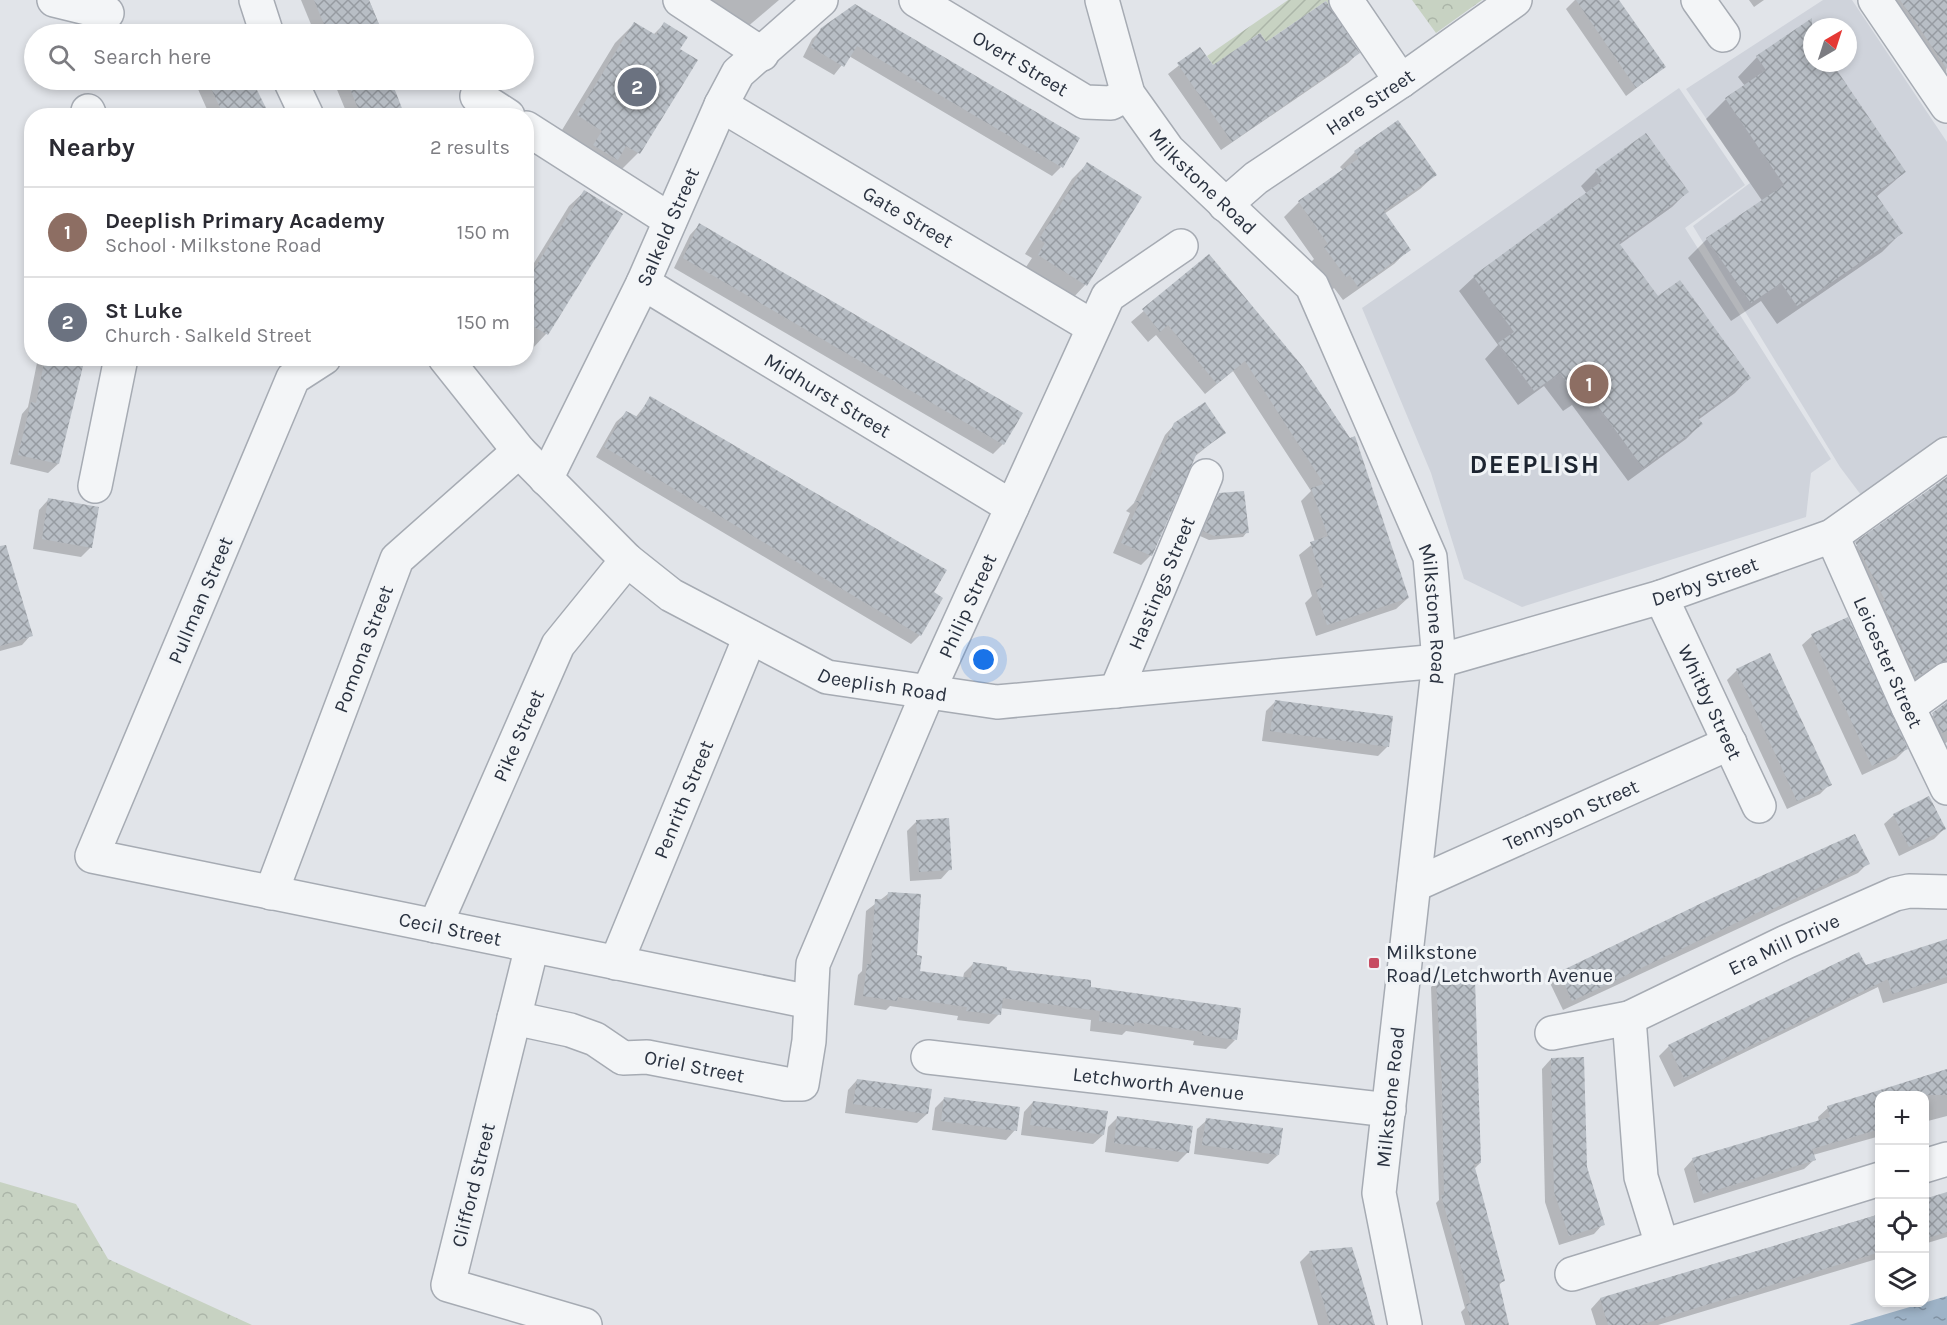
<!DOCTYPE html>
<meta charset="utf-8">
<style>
body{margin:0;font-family:Karla,sans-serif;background:#f7f7f7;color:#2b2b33}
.controls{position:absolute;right:18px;bottom:18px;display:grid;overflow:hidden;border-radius:12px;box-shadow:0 3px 9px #0003}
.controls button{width:54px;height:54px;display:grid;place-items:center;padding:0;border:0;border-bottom:2px solid #e1e1e2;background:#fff;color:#2b2b33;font:30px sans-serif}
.compass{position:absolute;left:1803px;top:18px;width:54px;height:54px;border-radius:50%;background:#fff;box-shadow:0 3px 9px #0003;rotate:39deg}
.you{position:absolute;left:984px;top:660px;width:21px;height:21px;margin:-15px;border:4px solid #fff;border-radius:50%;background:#1a73e8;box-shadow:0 0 0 9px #1a73e833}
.badge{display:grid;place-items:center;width:39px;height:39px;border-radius:50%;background:#ea580c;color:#fff;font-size:20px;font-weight:700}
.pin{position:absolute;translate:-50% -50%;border:3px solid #fff;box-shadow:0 2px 6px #0006}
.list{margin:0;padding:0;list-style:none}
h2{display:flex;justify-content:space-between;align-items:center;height:78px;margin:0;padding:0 24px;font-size:26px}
h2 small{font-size:20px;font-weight:400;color:#7c7c81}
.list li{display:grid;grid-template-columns:39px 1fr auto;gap:18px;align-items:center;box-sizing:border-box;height:90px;padding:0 24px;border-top:2px solid #e1e1e2}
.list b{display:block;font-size:22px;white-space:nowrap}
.list p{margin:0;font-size:20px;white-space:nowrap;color:#7c7c81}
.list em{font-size:20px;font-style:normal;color:#7c7c81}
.icon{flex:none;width:33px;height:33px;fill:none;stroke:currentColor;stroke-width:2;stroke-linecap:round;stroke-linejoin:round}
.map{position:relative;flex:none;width:1947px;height:1325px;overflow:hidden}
.search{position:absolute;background:#fff;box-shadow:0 3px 9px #0003;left:24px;top:24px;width:510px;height:66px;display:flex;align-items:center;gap:15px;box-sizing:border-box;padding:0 21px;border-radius:33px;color:#7c7c81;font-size:22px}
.panel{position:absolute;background:#fff;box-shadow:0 3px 9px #0003;left:24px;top:108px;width:510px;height:258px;border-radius:24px}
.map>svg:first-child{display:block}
.built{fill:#cfd3db;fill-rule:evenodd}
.forest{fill:url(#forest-crowns)}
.garden{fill:url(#garden-furrows)}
.water{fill:url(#water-ripples)}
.shadow{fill:#0003}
.building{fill:url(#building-cross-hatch)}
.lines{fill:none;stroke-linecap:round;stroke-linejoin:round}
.minor-casing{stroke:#a6abb3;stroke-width:36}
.minor{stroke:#f3f5f7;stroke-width:33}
.poi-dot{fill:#c74c62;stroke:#f0f3f6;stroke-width:2}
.labels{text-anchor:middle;stroke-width:6;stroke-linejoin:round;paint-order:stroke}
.street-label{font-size:20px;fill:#2a3240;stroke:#f0f3f6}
.poi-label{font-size:20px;fill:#2a3240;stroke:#f0f3f6;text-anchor:start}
.district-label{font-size:26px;font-weight:bold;letter-spacing:1.5px;fill:#1c2430;stroke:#f0f3f6}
</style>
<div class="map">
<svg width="1947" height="1325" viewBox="0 0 1947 1325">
<defs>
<pattern id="forest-crowns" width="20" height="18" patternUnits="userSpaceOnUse" patternTransform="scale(1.5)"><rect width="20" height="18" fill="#c7d2c2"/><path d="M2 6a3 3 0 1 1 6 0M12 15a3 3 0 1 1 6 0" fill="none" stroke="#abb5a8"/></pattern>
<pattern id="garden-furrows" width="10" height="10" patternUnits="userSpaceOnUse" patternTransform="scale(1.5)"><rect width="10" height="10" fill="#c7d2c2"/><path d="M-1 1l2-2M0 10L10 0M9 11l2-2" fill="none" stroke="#abb5a8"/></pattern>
<pattern id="water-ripples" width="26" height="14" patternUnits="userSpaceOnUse" patternTransform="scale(1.5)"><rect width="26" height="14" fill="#9eb3c7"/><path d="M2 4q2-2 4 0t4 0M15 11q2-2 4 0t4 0" fill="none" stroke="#8192a3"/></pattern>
<pattern id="building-cross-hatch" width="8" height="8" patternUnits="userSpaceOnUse" patternTransform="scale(1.5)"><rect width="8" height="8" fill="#b8bec5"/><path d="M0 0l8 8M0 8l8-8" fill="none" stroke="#969ba1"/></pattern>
</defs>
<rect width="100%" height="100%" fill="#e1e4e9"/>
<g class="built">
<path d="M1823 0H1852L1947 142V435L1861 495 1840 467 1693 226 1750 183 1686 89ZM1812 27H1848V63H1812Z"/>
<polygon points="1679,88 1745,185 1685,228 1831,459 1811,473 1806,517 1522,607 1464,579 1431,473 1362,308"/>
</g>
<g class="forest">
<polygon points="1412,0 1482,0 1436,33"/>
<polygon points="0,1182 76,1204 108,1259 252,1325 0,1325"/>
</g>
<polygon class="garden" points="1288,0 1341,0 1346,8 1336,15 1326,1 1266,42 1260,33 1224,58 1229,89 1207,56"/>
<polygon class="water" points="1947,1296 1947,1325 1849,1325"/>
<g class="shadow">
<polygon points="301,0 369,0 383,34 315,34"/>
<polygon points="701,0 779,0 746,28"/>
<polygon points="1575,0 1617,0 1664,67 1626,96 1566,9"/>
<polygon points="1749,0 1764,0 1754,7"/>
<polygon points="1873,0 1945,0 1947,108"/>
<polygon points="855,6 1061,167 1052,176 849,56 834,75 803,57 812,39 822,29"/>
<polygon points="634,24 653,35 664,24 678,49 638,153 619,172 559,135 615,43"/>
<polygon points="1812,36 1812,63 1830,63 1905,172 1876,197 1901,233 1882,252 1777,324 1761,301 1731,321 1688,258 1707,239 1763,202 1706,119 1726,99 1745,86 1738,77 1757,57"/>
<polygon points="1266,44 1358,53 1348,63 1221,150 1168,74 1200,49 1212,67"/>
<polygon points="204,80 251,80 269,116 210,116 197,87"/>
<polygon points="333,80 401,80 393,89 404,116 348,116"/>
<polygon points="1645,135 1687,192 1672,207 1619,245 1658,298 1749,378 1735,393 1698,420 1701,424 1686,439 1628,481 1572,405 1563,411 1544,386 1518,405 1485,359 1498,345 1459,291 1474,277 1587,194 1581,186 1596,171"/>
<polygon points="1355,152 1435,175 1420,189 1384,214 1409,249 1394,264 1343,300 1334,288 1331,291 1311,262 1314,259 1284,217 1299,202 1344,171 1340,167"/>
<polygon points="1087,164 1140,198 1085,285 1071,300 1024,270 1032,258 1025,254 1072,179"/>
<polygon points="584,192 621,214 546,334 532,349 526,346 526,276 569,206"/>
<polygon points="699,225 1021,413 1003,444 993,454 674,268 690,235"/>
<polygon points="1208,256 1408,598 1396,609 1316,636 1305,603 1312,596 1299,555 1315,542 1301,501 1311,491 1233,371 1205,394 1156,335 1148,342 1131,322"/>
<polygon points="38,358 83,358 58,464 48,473 10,464 22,414 28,407"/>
<polygon points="651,398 932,593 920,635 911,644 596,457 616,422 626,413 635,418"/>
<polygon points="1175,424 1224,433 1194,457 1151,555 1141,565 1113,553 1130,513 1126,511 1134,503 1165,435"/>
<polygon points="1947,479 1947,672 1934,669 1906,686 1847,553"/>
<polygon points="1220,495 1247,532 1243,537 1209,540 1200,536 1215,500"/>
<polygon points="48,500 91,547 81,557 33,549 39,510"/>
<polygon points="0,589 31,635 22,645 0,651"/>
<polygon points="1812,636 1906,749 1896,759 1862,775 1802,645"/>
<polygon points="1737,670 1830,784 1820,794 1787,809 1727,680"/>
<polygon points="1275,702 1388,746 1378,756 1262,741 1266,711"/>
<polygon points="1947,703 1947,742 1937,749 1924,723"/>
<polygon points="1894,815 1944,829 1934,839 1899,856 1884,824"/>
<polygon points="916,822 950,869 941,879 910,881 907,831"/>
<polygon points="1868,863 1858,873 1563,1010 1550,983 1560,973"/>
<polygon points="888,894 915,956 919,972 963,978 964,973 973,964 1089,988 1235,1040 1226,1049 1193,1045 1194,1041 1126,1031 1122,1035 1090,1031 1091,1020 1000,1008 999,1014 989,1024 957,1020 958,1016 890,1006 886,1010 854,1005 858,975 862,971 866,911"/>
<polygon points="1947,941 1947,983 1883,1003 1878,987 1674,1087 1659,1056 1669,1046 1865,966"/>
<polygon points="1437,981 1480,1163 1474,1169 1504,1280 1498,1286 1508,1325 1465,1325 1461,1312 1465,1308 1436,1203 1439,1200 1431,987"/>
<polygon points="1551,1059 1603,1224 1594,1234 1559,1245 1545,1202 1542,1069"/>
<polygon points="1947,1071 1947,1116 1924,1122 1924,1096 1880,1096 1880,1136 1813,1155 1814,1160 1804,1169 1694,1203 1684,1169 1693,1159 1819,1122 1818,1117 1828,1108"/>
<polygon points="857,1080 927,1114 917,1123 845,1113 848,1090"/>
<polygon points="945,1098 1015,1130 1006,1140 932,1130 935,1108"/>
<polygon points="1033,1102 1103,1135 1093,1144 1021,1135 1024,1112"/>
<polygon points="1118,1117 1188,1152 1178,1162 1105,1152 1108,1127"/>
<polygon points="1207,1120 1278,1155 1268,1164 1194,1154 1197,1129"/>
<polygon points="1947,1193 1947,1237 1924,1244 1924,1200"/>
<polygon points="1880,1214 1880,1258 1658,1325 1596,1325 1591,1309 1600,1299"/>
<polygon points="1310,1252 1373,1325 1318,1325 1300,1262"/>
</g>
<g class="building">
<polygon points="314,0 369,0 383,34 328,34"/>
<polygon points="1576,0 1619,0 1666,67 1636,88"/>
<polygon points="1900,0 1947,0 1947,69 1914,20"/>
<polygon points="1326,1 1360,53 1232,142 1177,63 1200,47 1213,65 1260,33 1266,42"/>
<polygon points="855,4 1080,138 1063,168 857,46 844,67 811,47 821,28"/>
<polygon points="1812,18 1812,63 1832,63 1906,172 1875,193 1903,233 1797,306 1781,283 1751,303 1706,238 1784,185 1725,98 1766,70 1756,56"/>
<polygon points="634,22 656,35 664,22 688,37 680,49 698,60 640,154 626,146 618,160 593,145 602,131 577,115"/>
<polygon points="207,80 252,80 266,108 250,116 224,116"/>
<polygon points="366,80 391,80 405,116 361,116 349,86"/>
<polygon points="1398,120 1437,175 1384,211 1411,250 1358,287 1350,275 1346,277 1324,247 1328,244 1298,201 1359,158 1354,151"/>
<polygon points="1646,133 1689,192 1619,243 1658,296 1680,280 1751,378 1698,418 1703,424 1643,468 1587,391 1578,398 1560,373 1534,391 1498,343 1514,332 1473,276 1602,181 1595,170"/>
<polygon points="1087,162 1142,197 1087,286 1038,255 1045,243 1039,239"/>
<polygon points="584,190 623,214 548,335 526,322 526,282"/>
<polygon points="699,223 1023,413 1004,445 683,258"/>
<polygon points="1209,254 1303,367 1350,438 1355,436 1409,598 1327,625 1316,590 1324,587 1310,542 1328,536 1311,488 1324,484 1245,361 1217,384 1168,325 1160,332 1142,309"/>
<polygon points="45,358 85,358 59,464 18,455 31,402 36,403"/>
<polygon points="650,396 947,570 934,592 943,598 921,636 604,447 626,411 638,417"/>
<polygon points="1205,402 1226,433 1197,453 1152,556 1121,543 1139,503 1134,501 1140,501 1174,423"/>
<polygon points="1947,477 1947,661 1936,664 1916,678 1882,602 1885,600 1855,542"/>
<polygon points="1244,491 1249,533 1214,536 1203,531 1219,493"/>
<polygon points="48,498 99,507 92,548 42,539"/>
<polygon points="6,545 33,636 0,646 0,546"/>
<polygon points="1848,617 1908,749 1872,766 1811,634"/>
<polygon points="1770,653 1832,785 1797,801 1736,669"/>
<polygon points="1275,700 1393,716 1389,747 1270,731"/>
<polygon points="1947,702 1947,731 1942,733 1932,713"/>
<polygon points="1929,796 1946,829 1909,847 1893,814"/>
<polygon points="949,818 952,870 919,872 916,820"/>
<polygon points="1855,834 1870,864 1764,913 1763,910 1572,1001 1559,972 1710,899"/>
<polygon points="888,892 921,894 917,955 922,956 920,971 971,978 973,962 1007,967 1007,970 1091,980 1091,987 1241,1008 1237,1040 1202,1035 1203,1032 1134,1022 1134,1026 1099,1021 1100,1011 1003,998 1001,1015 966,1011 967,1007 932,1002 898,997 897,1001 863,996 867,964 871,964 875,899 887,900"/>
<polygon points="1947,939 1947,977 1892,994 1888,979 1684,1078 1668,1045 1859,952 1866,965"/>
<polygon points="1475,979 1481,1163 1474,1164 1505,1281 1499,1283 1509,1325 1472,1325 1466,1304 1471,1303 1441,1195 1444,1195 1442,1084 1436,980"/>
<polygon points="1584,1057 1587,1167 1605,1225 1569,1236 1554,1192 1551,1058"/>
<polygon points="1947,1069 1947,1095 1881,1095 1880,1090"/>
<polygon points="857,1079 932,1089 928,1114 853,1104"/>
<polygon points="1880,1090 1880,1129 1812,1149 1816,1160 1703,1194 1692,1158 1830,1117 1827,1106"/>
<polygon points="944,1097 1020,1107 1017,1131 941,1121"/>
<polygon points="1033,1101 1108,1111 1104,1135 1030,1125"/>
<polygon points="1117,1116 1193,1126 1189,1153 1114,1143"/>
<polygon points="1206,1118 1283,1128 1279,1155 1202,1145"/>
<polygon points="1947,1192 1947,1232 1924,1239 1924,1199"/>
<polygon points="1880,1214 1880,1252 1640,1325 1608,1325 1600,1298"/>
<polygon points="1352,1247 1359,1269 1375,1325 1330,1325 1309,1251"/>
</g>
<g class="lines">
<g class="minor-casing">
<g id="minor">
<polyline points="54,0 107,13"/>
<polyline points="256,0 267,34"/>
<polyline points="680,0 762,54"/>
<path id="s1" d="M916 0 1085 102 1111 103 1128 94"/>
<path id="s2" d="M1102 0 1128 94 1168 150 1312 286 1430 557 1439 661 1379 1193 1405 1325"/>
<polyline points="1346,0 1401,81"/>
<polyline points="1698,0 1723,35"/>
<polyline points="1875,0 1947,106"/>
<polyline points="290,80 307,116"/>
<polyline points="477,96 508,116"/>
<path id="s3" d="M721 105 1093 327"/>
<polyline points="88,111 90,116"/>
<polyline points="526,128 670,220"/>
<path id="s4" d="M1225 205 1256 178 1401 81 1515 0"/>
<path id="s5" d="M643 283 1012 507"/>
<path id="s6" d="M324 358 293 378 92 856 810 1002"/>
<path id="s7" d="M445 358 519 451 627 560 671 595 827 677 997 702 1439 661 1661 597 1832 536 1947 454"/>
<path id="s8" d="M546 479 643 283 721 105 738 73 821 0"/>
<polyline points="95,486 121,358"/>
<path id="s9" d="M1832 536 1908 707 1947 788"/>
<path id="s10" d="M1661 597 1759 806"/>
<path id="s11" d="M1116 691 1206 476"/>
<polyline points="1908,707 1947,679"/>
<path id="s12" d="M1414 885 1730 743"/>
<path id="s13" d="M271 893 397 559 519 451"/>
<path id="s14" d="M435 926 558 645 627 560"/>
<polyline points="532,946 448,1285 585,1325"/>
<path id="s15" d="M616 963 750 637"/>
<path id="s16" d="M514 1018 570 1030 595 1039 623 1058 647 1057 786 1084H802L809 1041 813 964 928 692 1108 296 1181 246"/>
<polyline points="1629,1018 1641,1177 1662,1245"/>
<path id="s17" d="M1552 1033 1629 1018 1786 942 1895 894 1909 891 1947 892"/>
<path id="s18" d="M928 1057 1389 1110"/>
<polyline points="1924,1166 1947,1159"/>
<polyline points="1572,1274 1880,1179"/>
</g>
</g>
<use href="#minor" class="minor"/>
</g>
<rect class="poi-dot" x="1368" y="957" width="12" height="12" rx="3"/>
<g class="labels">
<g class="street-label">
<text dy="7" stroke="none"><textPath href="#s1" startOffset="122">Overt Street</textPath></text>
<text dy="7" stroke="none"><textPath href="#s4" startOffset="178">Hare Street</textPath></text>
<text dy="7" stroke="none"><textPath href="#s2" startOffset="213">Milkstone Road</textPath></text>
<text dy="7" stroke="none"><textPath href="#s3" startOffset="218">Gate Street</textPath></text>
<text dy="7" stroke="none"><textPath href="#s8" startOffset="280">Salkeld Street</textPath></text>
<text dy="7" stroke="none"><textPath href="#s5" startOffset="216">Midhurst Street</textPath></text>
<text dy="7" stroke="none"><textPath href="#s7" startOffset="1398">Derby Street</textPath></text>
<text dy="7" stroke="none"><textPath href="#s11" startOffset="117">Hastings Street</textPath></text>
<text transform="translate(200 600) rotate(-67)" y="7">Pullman Street</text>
<text dy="7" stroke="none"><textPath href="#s16" startOffset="810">Philip Street</textPath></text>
<text dy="7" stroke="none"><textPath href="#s2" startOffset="717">Milkstone Road</textPath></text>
<text dy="7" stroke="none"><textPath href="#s13" startOffset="261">Pomona Street</textPath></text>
<text dy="7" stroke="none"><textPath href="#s9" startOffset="138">Leicester Street</textPath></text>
<text dy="7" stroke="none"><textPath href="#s7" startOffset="561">Deeplish Road</textPath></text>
<text dy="7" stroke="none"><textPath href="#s10" startOffset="116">Whitby Street</textPath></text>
<text dy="7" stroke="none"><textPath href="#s14" startOffset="208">Pike Street</textPath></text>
<text dy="7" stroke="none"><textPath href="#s15" startOffset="177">Penrith Street</textPath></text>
<text dy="7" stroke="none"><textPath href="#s12" startOffset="172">Tennyson Street</textPath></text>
<text dy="7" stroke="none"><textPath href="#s6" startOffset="921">Cecil Street</textPath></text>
<text dy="7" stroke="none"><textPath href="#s17" startOffset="250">Era Mill Drive</textPath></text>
<text dy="7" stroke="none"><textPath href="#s16" startOffset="190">Oriel Street</textPath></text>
<text dy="7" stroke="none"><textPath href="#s18" startOffset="232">Letchworth Avenue</textPath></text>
<text transform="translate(1390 1097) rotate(-84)" y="7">Milkstone Road</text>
<text transform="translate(473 1185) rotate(-76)" y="7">Clifford Street</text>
</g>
<g class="poi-label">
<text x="1386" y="959">Milkstone<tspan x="1386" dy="23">Road/Letchworth Avenue</tspan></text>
</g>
<g class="district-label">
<text x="1535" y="473">DEEPLISH</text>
</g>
</g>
</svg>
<div class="controls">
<button>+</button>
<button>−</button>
<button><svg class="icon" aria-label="locate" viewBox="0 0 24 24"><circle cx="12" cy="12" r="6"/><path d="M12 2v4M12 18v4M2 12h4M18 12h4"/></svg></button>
<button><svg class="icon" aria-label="layers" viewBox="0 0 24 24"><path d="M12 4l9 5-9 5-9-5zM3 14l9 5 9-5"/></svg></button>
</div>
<svg class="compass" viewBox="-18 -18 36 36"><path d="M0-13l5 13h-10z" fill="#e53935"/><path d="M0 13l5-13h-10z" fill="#7c7c81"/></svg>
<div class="you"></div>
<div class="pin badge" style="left:1589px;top:384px;background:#8d6e63">1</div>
<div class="pin badge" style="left:637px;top:87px;background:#6b7280">2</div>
<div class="search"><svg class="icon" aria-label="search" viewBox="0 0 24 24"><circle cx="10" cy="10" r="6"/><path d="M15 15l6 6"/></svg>Search here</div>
<section class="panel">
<h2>Nearby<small>2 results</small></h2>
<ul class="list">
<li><span class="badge" style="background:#8d6e63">1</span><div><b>Deeplish Primary Academy</b><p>School · Milkstone Road</p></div><em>150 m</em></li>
<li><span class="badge" style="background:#6b7280">2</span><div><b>St Luke</b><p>Church · Salkeld Street</p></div><em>150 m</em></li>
</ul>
</section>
</div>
